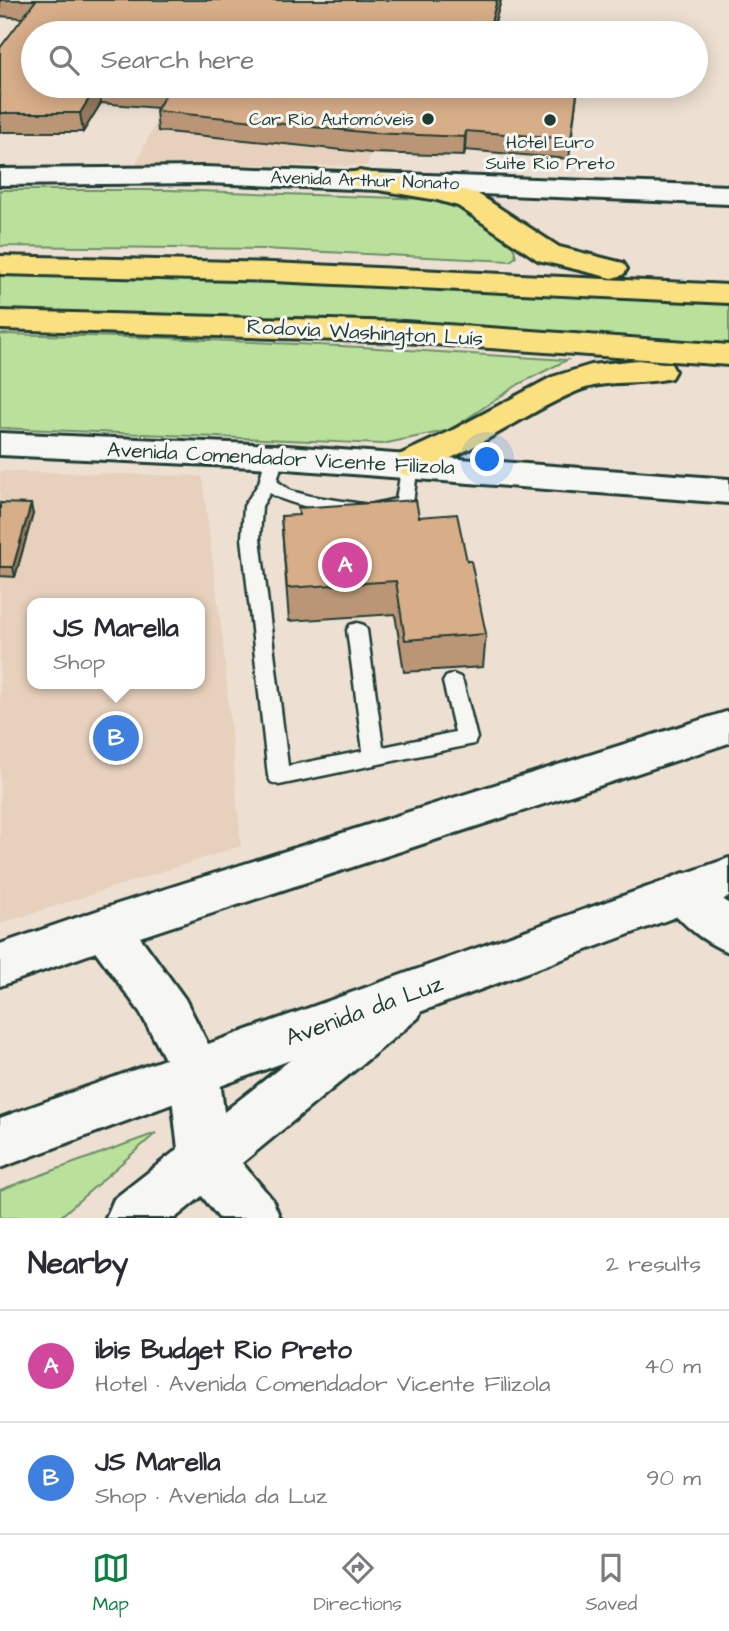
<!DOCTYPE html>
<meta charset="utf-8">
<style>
body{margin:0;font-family:"Architects Daughter",sans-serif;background:#f2f2f3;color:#2b2b33}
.you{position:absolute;left:488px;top:460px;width:24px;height:24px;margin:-18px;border:5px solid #fff;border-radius:50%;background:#1a73e8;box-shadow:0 0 0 10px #1a73e833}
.badge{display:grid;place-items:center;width:46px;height:46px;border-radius:50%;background:#0b8043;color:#fff;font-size:23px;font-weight:700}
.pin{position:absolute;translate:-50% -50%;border:4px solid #fff;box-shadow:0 2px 7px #0006}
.popup{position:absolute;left:27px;top:598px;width:178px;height:91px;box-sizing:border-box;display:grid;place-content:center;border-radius:14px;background:#fff;filter:drop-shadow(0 2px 5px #0005);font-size:23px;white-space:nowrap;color:#7c7c81}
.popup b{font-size:26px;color:#2b2b33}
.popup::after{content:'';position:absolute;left:50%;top:100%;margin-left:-14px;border:14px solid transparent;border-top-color:#fff}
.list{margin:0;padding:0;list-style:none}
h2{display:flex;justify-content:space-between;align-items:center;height:91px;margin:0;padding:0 28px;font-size:30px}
h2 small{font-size:23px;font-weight:400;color:#7c7c81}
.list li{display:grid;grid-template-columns:46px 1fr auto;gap:21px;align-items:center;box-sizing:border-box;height:112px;padding:0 28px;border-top:2px solid #e1e1e2}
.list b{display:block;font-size:26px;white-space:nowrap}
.list p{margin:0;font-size:23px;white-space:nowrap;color:#7c7c81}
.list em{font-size:23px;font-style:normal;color:#7c7c81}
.icon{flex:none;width:38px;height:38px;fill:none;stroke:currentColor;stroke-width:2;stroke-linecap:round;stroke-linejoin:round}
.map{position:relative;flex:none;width:729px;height:1218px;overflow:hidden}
.search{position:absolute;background:#fff;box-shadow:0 4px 18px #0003;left:21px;right:21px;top:21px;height:77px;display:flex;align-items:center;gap:18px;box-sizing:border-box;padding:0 24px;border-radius:38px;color:#7c7c81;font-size:26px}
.sheet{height:315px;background:#fff}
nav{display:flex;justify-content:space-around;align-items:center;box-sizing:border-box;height:98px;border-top:2px solid #e1e1e2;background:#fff;font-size:19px;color:#7c7c81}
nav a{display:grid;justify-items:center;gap:4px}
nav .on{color:#0b8043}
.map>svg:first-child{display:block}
.built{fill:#e7d1bc;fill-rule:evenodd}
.green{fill:#bae19c;stroke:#6c8f68;stroke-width:2}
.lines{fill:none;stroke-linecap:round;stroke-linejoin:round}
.service-casing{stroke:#1f3d34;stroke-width:5}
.minor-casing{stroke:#1f3d34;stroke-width:6}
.tertiary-casing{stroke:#1f3d34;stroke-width:6}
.secondary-casing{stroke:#1f3d34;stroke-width:6}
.motorway-casing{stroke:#1f3d34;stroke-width:6}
.service{fill:#f6f6f2;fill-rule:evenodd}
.minor{fill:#f6f6f2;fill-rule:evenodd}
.tertiary{fill:#f6f6f2;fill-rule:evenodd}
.secondary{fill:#f6f6f2;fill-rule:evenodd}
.motorway{fill:#fbe080;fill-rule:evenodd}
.wall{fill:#ba9676;stroke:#1f3d34;stroke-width:2}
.shaded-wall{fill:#977a60;stroke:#1f3d34;stroke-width:2}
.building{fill:#d8ae89;stroke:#1f3d34;stroke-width:2}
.poi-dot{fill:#1f3d34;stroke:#f6f6f2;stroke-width:2.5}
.labels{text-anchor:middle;stroke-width:6;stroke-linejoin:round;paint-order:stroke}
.far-poi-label{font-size:18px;fill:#1f3d34;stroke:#f6f6f2;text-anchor:end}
.far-street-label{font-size:18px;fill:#1f3d34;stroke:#f6f6f2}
.street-label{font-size:21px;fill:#1f3d34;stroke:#f6f6f2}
.near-street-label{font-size:24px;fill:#1f3d34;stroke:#f6f6f2}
</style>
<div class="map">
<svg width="729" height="1218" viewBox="0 0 729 1218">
<rect width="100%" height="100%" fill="#ede0d2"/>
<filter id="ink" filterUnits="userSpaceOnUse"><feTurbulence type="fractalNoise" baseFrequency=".0143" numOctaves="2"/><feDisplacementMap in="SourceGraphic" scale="14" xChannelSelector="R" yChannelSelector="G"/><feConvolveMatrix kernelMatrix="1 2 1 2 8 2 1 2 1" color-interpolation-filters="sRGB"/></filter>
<g filter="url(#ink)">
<g class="built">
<polygon points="159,116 371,151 367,166 135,165"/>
<path d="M0 471 202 476 223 641 241 846 0 924ZM32 603H200V684H32Z"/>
</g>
<g class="green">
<path d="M0 190H168L428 199C455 205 512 225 516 257L510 261 263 249 0 246Z"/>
<polygon points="0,275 327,281 729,303 729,344 320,318 0,310"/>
<polygon points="0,334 166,338 361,347 567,360 519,384 450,430 382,444 0,428"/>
<polygon points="156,1133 59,1218 0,1218 0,1190"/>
</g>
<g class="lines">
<g class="service-casing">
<path id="service" d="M275 450 284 456 277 481 291 491 310 496 369 505 396 499 403 460H415L418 464 413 503C395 528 293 509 270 493L262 506 260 538 288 766 363 751 347 630 350 625 357 623 364 625 367 630 383 747 455 732 443 682 446 677 453 674 460 677 463 682 477 738 474 744 279 785 271 782 268 776 242 538 244 506 259 483 266 456Z"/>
</g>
<g class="minor-casing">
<g id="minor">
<path d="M684 873 700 879 729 904V952C703 943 673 918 661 893L668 879Z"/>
<polygon points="401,980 418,986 425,1002 418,1018 242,1163 272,1199 280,1218 219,1218 202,1196 175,1218 106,1218 114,1199 178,1149 169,1072 176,1055 194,1048 212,1055 219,1072 224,1112 384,986"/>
</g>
</g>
<g class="tertiary-casing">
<polygon id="tertiary" points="729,711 729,743 140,937 185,999 208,1044 729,858 729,897 0,1168 0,1118 165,1059 140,1012 96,952 0,986 0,944 105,908"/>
</g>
<g class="secondary-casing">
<g id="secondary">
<polygon points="205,167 729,186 729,204 205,183 0,185 0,169"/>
<polygon points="0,433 274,445 729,479 729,503 274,468 0,455"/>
</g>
</g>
<g class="motorway-casing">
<g id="motorway">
<polygon points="359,171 441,184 478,194 559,247 623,263 627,269 623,275 612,278 538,260 458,206 437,200 349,185 345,179 349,173"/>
<polygon points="0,256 273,263 729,285 729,303 273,281 0,274"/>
<polygon points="0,311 404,322 729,345 729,365 404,342 0,329"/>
<path d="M638 360 671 364 675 371 671 378C639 386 606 378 575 392 531 411 491 440 447 460 436 465 424 473 412 475 407 476 402 474 397 472L392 464 397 456 449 432 552 377 591 365Z"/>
</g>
</g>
<use href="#service" class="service"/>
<use href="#minor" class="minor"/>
<use href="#tertiary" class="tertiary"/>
<use href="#secondary" class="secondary"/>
<use href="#motorway" class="motorway"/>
</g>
<g class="wall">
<polygon points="0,0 501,0 492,33 33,33 33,86 578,86 569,159 465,150 464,156 371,153 158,131 156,111 158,108 101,103 83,132 0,132 0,48 23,18 0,16"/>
<polygon points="0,503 33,514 15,577 0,576"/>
<polygon points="281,516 419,517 467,561 486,634 483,667 404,672 395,614 289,621"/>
</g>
<g class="shaded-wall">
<polygon points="497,0 501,0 492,33 488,33"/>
<polygon points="97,86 99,86 101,103 83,132 80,113"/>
<polygon points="466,131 465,150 464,156 465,137"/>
<polygon points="31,504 33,514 15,577 13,567"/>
</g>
<g class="building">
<polygon points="31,0 497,0 488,33 33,33 33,86 97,86 80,113 0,113 0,48 36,0"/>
<polygon points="119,86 578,86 571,139 466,131 465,137 372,133 156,111 168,90"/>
<polygon points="416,500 419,517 457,514 467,561 471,561 486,634 405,640 396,581 287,588 281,516 299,515 298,508"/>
<polygon points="0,503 31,504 13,567 0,567"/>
</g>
</g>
<g class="poi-dot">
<circle cx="428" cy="119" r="7"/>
<circle cx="550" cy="120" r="7"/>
</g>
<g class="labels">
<g class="far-poi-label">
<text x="414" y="125">Car Rio Automóveis</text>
<text x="550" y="148" text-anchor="middle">Hotel Euro<tspan x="550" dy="21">Suite Rio Preto</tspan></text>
</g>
<g class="far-street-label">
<text transform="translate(365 180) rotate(2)" y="6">Avenida Arthur Nonato</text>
</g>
<g class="street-label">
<text transform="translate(365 332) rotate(3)" y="7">Rodovia Washington Luís</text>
<text transform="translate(281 458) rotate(3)" y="7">Avenida Comendador Vicente Filizola</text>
</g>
<g class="near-street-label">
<text transform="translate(364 1010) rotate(-20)" y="8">Avenida da Luz</text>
</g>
</g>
</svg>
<div class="you"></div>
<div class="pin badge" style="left:345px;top:565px;background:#d1479c">A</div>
<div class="pin badge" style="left:116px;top:738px;background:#3f7fe0">B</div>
<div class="popup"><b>JS Marella</b>Shop</div>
<div class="search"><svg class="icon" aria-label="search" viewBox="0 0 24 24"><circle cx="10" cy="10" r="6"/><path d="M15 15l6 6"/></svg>Search here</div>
</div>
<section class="sheet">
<h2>Nearby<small>2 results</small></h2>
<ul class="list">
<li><span class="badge" style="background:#d1479c">A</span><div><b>ibis Budget Rio Preto</b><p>Hotel · Avenida Comendador Vicente Filizola</p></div><em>40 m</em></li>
<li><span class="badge" style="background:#3f7fe0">B</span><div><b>JS Marella</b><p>Shop · Avenida da Luz</p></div><em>90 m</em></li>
</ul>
</section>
<nav>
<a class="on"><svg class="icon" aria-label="map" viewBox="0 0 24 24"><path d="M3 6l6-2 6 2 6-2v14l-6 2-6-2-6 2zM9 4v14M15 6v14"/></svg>Map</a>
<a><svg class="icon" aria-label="directions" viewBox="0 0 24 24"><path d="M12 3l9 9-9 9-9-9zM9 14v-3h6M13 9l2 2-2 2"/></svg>Directions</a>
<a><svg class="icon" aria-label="saved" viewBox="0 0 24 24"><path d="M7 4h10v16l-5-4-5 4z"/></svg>Saved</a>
</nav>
